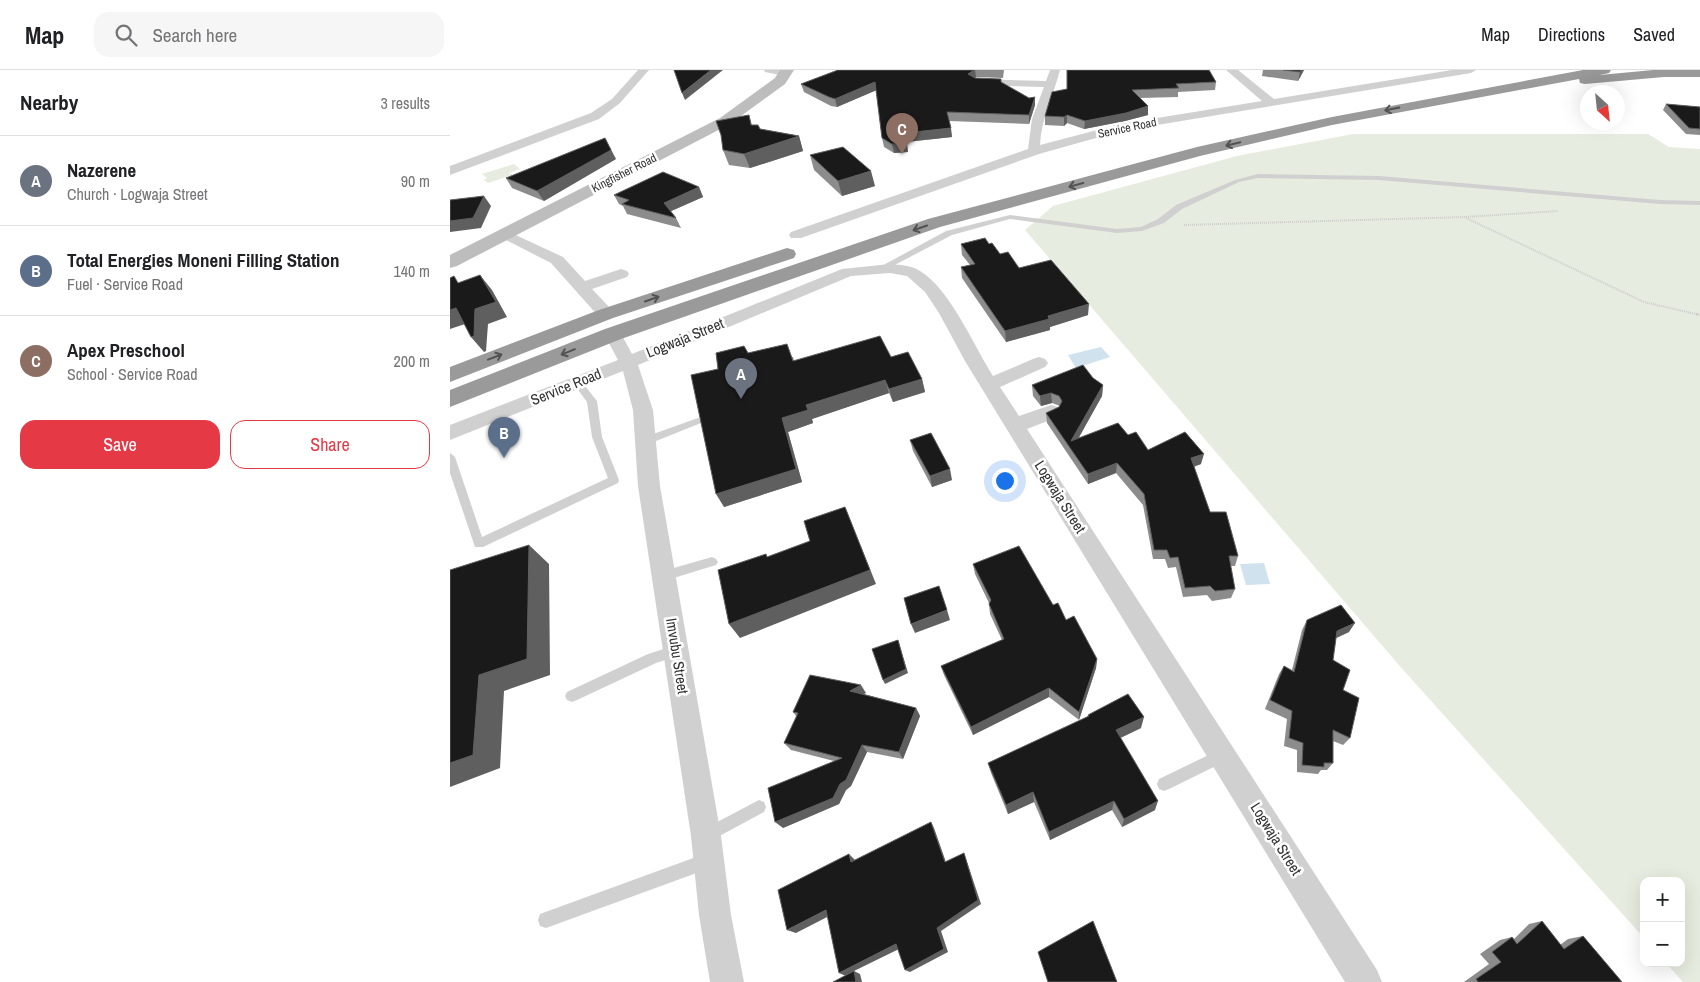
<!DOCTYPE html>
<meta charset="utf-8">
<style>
body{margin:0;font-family:"Archivo Narrow",sans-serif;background:#f6f6f6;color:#202124}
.controls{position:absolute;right:15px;bottom:15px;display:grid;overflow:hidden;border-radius:10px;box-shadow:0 5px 20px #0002}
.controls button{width:45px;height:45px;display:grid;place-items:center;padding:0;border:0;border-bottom:1px solid #e0e0e0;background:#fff;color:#202124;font:25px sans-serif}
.compass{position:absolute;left:1130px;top:15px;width:45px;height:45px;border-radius:50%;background:#fff;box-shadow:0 5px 20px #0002;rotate:153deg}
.you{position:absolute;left:554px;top:410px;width:18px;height:18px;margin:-12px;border:4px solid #fff;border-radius:50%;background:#1a73e8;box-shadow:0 0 0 8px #1a73e833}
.badge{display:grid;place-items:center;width:32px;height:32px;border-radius:50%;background:#e63946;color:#fff;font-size:16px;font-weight:700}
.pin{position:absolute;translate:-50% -41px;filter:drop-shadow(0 1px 2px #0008)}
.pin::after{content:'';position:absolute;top:26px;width:18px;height:15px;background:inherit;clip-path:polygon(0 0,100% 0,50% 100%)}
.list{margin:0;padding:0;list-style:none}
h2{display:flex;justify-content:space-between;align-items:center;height:65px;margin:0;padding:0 20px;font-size:21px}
h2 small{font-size:16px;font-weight:400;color:#757577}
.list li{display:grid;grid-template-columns:32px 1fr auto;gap:15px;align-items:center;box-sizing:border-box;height:90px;padding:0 20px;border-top:1px solid #e0e0e0}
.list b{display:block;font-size:19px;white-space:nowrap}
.list p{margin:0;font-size:16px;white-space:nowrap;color:#757577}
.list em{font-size:16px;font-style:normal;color:#757577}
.actions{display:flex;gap:10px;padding:15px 20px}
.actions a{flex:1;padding:11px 0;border:1px solid #e63946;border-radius:15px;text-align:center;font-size:18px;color:#e63946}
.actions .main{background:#e63946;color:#fff}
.icon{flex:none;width:28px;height:28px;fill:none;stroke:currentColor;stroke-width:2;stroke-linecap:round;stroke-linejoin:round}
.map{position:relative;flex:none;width:1250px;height:912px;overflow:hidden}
header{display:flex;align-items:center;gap:30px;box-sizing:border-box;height:70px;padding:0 25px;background:#fff;border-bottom:1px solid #e0e0e0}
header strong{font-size:24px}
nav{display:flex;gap:28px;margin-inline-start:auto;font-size:18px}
.search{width:350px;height:45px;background:#f6f6f6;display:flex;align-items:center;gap:12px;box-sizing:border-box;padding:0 18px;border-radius:15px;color:#757577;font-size:19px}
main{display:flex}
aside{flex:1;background:#fff}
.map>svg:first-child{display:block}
.green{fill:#e6ecdf}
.water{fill:#cfe2ee}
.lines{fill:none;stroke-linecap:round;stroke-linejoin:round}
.path-far1{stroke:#cdcdcd;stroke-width:2;stroke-dasharray:1 1;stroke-linecap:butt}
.path{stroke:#cdcdcd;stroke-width:2.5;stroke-dasharray:2 2;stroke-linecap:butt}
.lane{fill:#d0d0d0;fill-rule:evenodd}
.street{fill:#d0d0d0;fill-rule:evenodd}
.secondary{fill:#bdbdbd;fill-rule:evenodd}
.highway{fill:#9a9a9a;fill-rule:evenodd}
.wall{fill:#8c8c8c}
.shaded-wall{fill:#5f5f5f}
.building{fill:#1a1a1a;stroke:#5f5f5f}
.oneway{stroke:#525252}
.labels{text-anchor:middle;stroke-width:5;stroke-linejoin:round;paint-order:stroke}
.far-street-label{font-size:12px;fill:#333;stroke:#fff}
.street-label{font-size:15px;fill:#333;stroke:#fff}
</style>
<header>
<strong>Map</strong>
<div class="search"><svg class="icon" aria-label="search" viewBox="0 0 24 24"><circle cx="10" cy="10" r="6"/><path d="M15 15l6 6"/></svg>Search here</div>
<nav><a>Map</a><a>Directions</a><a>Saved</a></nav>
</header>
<main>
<aside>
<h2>Nearby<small>3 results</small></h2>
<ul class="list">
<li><span class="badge" style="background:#6b7280">A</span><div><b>Nazerene</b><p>Church · Logwaja Street</p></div><em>90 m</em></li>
<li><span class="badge" style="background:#5c6f8a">B</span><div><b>Total Energies Moneni Filling Station</b><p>Fuel · Service Road</p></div><em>140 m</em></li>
<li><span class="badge" style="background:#8d6e63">C</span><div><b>Apex Preschool</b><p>School · Service Road</p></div><em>200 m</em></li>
</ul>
<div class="actions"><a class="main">Save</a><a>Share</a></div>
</aside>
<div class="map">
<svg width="1250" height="912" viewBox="0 0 1250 912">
<rect width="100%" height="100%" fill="#fff"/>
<g class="green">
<polygon points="903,64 1198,64 1219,77 1250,79 1250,912 1233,912 1216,893 1231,893 1231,811 1194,811 1194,868 948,594 575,160 603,136 787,86"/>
<polygon points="64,94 70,99 59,103 62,105 38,113 34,110 37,108 32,104"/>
</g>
<g class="water">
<polygon points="651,277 660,287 626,298 618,285"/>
<polygon points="814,493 820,514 796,515 790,494"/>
</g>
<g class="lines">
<g class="path-far1">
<polyline points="1016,148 1194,232 1250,245"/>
<polyline points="734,155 1015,147 1108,141"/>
</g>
<polyline class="path" points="1246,244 1250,245"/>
<g class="lane">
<polygon points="808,104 929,106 1210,130 1250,131 1250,135 1210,134 929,110 808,108 789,112 732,139 714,153 692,161 667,163 560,149 502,165 435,200 428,198 496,161 560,145 667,159 691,157 708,149 726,135 785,110"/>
<polygon points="128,310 131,311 147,331 152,367 169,410 168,413 33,477 25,477 0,403 0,383 5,387 32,467 158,408 142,367 137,332 123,313"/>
<polygon points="248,348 251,349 253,351 251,353 196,375 191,371 192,368"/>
<polygon points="262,487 266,489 268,492 266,495 214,511 210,510 208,506 210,502"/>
<polygon points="226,575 231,577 232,581 231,585 206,593 127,630 122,632 117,630 115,626 117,622 198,584"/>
<polygon points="773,678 778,680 780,685 778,690 719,719 714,721 709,719 707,714 709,709"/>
<polygon points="309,730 314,732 316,737 314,742 262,770 257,773 252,770 249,765 252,760"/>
<polygon points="257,783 263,785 265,791 263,797 96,858 90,856 88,850 90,844"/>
</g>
<g class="street">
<polygon points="188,0 199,0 170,33 149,49 0,105 0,96 141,43 162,29"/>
<polygon points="314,0 336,0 340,3 335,6 315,2"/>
<path d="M600 0H610C604 24 591 49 590 75L670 54 812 31 776 0H788L824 29 1002 0H1026L1021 3 671 61 589 84 351 168H341L339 165 341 162 578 79 582 49 594 17 526 15 521 12 526 9 596 11Z"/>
<polygon points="55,160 113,187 135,211 171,199 177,201 179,204 177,207 142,219 162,240 164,244 162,248 150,248 101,193 50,167 48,164 50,161"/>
<path d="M440 194C450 195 461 195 470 201 500 219 524 276 543 306L583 289 589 287 595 289 598 293 595 297 550 317 569 346 601 335 608 337 611 342 608 347 577 359 927 900 932 912H895L515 291 489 243 475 222 457 206 440 203 401 206 188 295 203 340 210 416 271 766 281 845 294 912H260L249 845 241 766 188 416 183 340 173 301 0 370V355L168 290 154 264 157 260 163 259 169 260 182 284 392 199Z"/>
</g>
<polygon class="secondary" points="330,0 344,0 335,14 280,54 7,196 0,198 0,185 270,48 325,8"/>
<g class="highway">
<polygon points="1133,0 1161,0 1159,3 1150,5 1203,0 1250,0 1250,7 1214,7 1135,14 1130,13 1129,9 882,55 750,86 490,157 171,269 0,337 0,320 155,259 478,149 747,77 882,47"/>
<polygon points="337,178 344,180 346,184 344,188 163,248 0,312 0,297 149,240"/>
</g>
</g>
<g class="wall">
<polygon points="388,0 554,0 553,8 526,7 525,8 551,12 585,35 579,54 499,51 502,67 456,72 458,82 444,83 434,77 432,68 426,20 387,37 381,36 354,22 351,14"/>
<polygon points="813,0 854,0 848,11 812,6"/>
<polygon points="766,12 765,20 728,22 728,27 690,28 698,45 675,51 634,59 617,53 614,56 595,55 595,46 617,19"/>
<polygon points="1216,34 1250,37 1250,65 1236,64 1213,40"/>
<polygon points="299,45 302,55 310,59 349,66 353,81 300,98 279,95 273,80"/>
<polygon points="360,85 425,116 392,126 364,100"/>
<polygon points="166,89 94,131 62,118 56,108"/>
<polygon points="249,117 253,127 221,141 226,148 231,158 177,144 173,136 169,134 164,125"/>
<polygon points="511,174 539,174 550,184 569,198 638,245 600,257 600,260 556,272 512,208 511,197 520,195 512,185"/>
<polygon points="298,283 343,287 344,291 441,287 472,309 475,322 443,332 439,323 362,349 363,353 338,362 352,412 274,437 268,299"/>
<polygon points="643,308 653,315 652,326 628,368 678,365 698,380 751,394 744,397 760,442 788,486 785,496 780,496 785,519 781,528 762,531 757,525 733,527 726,497 718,498 715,489 703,489 693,435 666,403 638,414 597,353 596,343 609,337 610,336 602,333 591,336 583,326 582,315"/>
<polygon points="460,370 502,410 482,417 463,381"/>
<polygon points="523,494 603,535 616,550 647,589 646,598 629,650 599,627 523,665 494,605 491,596 552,570 540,544 539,534 539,533 525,504"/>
<polygon points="857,550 899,562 886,568 883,590 893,620 900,668 893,675 883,671 883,693 877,700 871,700 868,704 847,702 847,680 834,676 837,649 815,639 829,604 834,596 842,600 852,560"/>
<polygon points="416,623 414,624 466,638 470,646 453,689 417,682 401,716 396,720 389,734 333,758 384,691 341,680 334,673 347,647 343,642"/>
<polygon points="638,645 691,658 670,668 705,740 672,757 662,740 600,770 584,732 558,744 541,703 538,693 637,647"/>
<polygon points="1092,851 1110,875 1118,869 1133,866 1172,912 1014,912 1039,894 1030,884 1050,870 1062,867 1064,869 1079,854"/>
</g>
<g class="shaded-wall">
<polygon points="261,0 273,0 235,30 232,23"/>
<polygon points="524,0 525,0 526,7 519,13 518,4"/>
<polygon points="851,0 854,0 848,11 850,2"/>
<polygon points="425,12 427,20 387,37 385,29"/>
<polygon points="585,27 585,35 579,54 579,45"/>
<polygon points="698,36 698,45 675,51 634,59 635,51"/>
<polygon points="617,45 617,53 614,56 614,47"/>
<polygon points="501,58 502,67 456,72 455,63"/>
<polygon points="349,66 353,81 300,98 294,84"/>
<polygon points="155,68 166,89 94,131 87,121"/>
<polygon points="457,73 458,82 444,83 442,74"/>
<polygon points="421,101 425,116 392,126 388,111"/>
<polygon points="249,117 253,127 219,142 214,133"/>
<polygon points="34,126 41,136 31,158 0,162 0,151"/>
<polygon points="30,205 42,220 57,247 38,254 36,281 34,282 21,267"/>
<polygon points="639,234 638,245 600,257 600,260 556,272 555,261 598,246"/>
<polygon points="6,238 18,253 0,259 0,240"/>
<polygon points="472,309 475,322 443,332 439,319"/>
<polygon points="435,310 439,323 362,349 363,353 338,362 352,412 274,437 266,424 332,348 356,335"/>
<polygon points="653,315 652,326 622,380 621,371"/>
<polygon points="601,323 602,333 591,336 590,326"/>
<polygon points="754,384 751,394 739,398 741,388"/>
<polygon points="667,393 666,403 638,414 638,404"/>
<polygon points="500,399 502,410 482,417 480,406"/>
<polygon points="395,437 426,514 290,568 279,554"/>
<polygon points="79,475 99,494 100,605 54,621 50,698 0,717 0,693 29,605"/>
<polygon points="497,540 500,550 465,563 461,554"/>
<polygon points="905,553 899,562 882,570 887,561"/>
<polygon points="448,570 458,603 435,614 433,610"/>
<polygon points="647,589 646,598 629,650 629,642"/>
<polygon points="411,615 416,623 405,628 400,621"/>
<polygon points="599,618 599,627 523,665 521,657"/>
<polygon points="466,638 470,646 453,689 449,682"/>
<polygon points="694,647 691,658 664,671 666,660"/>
<polygon points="412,675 417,682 401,716 396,720 389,734 333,758 325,752 390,714"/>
<polygon points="583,722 584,732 558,744 556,735"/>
<polygon points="664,731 662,740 600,770 599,762"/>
<polygon points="708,731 705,740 672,757 674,749"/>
<polygon points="481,752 484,758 498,798 495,792"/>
<polygon points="514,783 531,834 491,861 498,882 460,902 455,900 487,858"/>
<polygon points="399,784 405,790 401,792"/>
<polygon points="376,840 383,844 346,863 337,860"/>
<polygon points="446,874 451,878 404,901 410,904 412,912 406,912 396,906 389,903"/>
</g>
<g class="building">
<polygon points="224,0 261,0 232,23"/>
<polygon points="388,0 524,0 518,4 525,8 551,9 551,12 579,28 585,27 579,45 497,42 501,58 455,63 457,73 442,74 432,68 425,12 385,29 379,27 351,14"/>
<polygon points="617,0 759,0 766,12 726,14 729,18 682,20 698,36 676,43 635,51 617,45 614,47 595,46 602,22 617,19"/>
<polygon points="833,0 851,0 850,2"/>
<polygon points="1216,34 1250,37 1250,59 1239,58"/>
<polygon points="299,45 301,55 308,55 310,59 349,66 294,84 273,80 271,65 266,51"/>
<polygon points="155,68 161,80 87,121 56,108"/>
<polygon points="393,77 421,101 388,111 360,85"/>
<polygon points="213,102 249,117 214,133 226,148 172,134 179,130 164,125"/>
<polygon points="34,126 23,148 0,151 0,130"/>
<polygon points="535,168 539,174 542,173 550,184 558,182 569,198 601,190 639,234 598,246 599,249 555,261 511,197 525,194 511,174"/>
<polygon points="30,205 46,232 25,239 24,266 21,267 6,238 0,240 0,208 4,206 8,213"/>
<polygon points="430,266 441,287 458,282 472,309 439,319 435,310 356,335 358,340 332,348 346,399 266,424 241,305 268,299 266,283 294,276 298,283 337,274 343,291"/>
<polygon points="633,295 643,308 653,315 621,371 668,353 678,365 686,362 698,380 735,362 754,384 741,388 760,442 776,442 788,486 779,486 785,519 765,521 760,516 735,518 728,487 720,488 717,480 704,480 694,424 667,393 638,404 596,343 609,337 612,331 609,326 601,323 590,326 582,315"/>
<polygon points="481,363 500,399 480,406 460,370"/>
<polygon points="395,437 420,500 279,554 268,500 316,484 317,487 360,471 354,451"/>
<polygon points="79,475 77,589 29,605 23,685 0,693 0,500"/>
<polygon points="569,476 603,535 608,533 616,550 624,546 647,589 629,642 599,618 521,657 491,596 554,569 539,534 541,530 523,494"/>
<polygon points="489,516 497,540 461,554 454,528"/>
<polygon points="891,535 905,553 887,561 883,590 900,600 893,620 909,628 900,668 883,660 883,693 874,693 874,697 852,695 853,673 839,668 842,641 820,630 834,596 844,602 857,550"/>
<polygon points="448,570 456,599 433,610 422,579"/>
<polygon points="360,605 411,615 400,621 466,638 449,682 412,675 396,710 390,714 383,728 325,752 318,718 392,688 334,673 348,643 343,642"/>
<polygon points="678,624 694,647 666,660 708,731 674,749 664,731 599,762 583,722 556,735 538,693 639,646 638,645"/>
<polygon points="481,752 495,792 514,783 528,830 487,858 494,879 455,900 446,874 389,903 376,840 337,860 328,820 399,784 401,792"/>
<polygon points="643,851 667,912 598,912 588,882"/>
<polygon points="1092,851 1114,879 1133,866 1172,912 1028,912 1026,909 1051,892 1042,882 1062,867 1067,874"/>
<polygon points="404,901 406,912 383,912"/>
</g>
<defs><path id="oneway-shaft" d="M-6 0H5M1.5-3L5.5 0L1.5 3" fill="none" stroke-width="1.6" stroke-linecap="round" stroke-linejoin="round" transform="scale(1.25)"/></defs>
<g class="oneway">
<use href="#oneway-shaft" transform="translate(942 39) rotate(169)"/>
<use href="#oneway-shaft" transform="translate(783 74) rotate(167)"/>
<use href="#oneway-shaft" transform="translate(626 115) rotate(165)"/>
<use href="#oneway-shaft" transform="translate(470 158) rotate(161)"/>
<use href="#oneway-shaft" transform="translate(202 229) rotate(-19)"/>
<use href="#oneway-shaft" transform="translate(118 282) rotate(158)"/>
<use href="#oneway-shaft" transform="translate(45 287) rotate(-21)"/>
</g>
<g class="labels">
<g class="far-street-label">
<text transform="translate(677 58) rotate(-12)" y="4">Service Road</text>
<text transform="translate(174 103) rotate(-27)" y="4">Kingfisher Road</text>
</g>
<g class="street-label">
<text transform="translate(235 268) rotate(-22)" y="5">Logwaja Street</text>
<text transform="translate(116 317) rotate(-22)" y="5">Service Road</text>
<text transform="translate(610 427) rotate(58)" y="5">Logwaja Street</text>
<text transform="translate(227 586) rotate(81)" y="5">Imvubu Street</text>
<text transform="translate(826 769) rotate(58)" y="5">Logwaja Street</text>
</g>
</g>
</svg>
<div class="controls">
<button>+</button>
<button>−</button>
</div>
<svg class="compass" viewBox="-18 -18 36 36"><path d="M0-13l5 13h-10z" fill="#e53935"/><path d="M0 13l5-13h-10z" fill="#757577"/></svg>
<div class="you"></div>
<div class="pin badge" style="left:291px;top:329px;background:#6b7280">A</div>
<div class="pin badge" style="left:54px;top:388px;background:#5c6f8a">B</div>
<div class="pin badge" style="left:452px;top:84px;background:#8d6e63">C</div>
</div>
</main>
